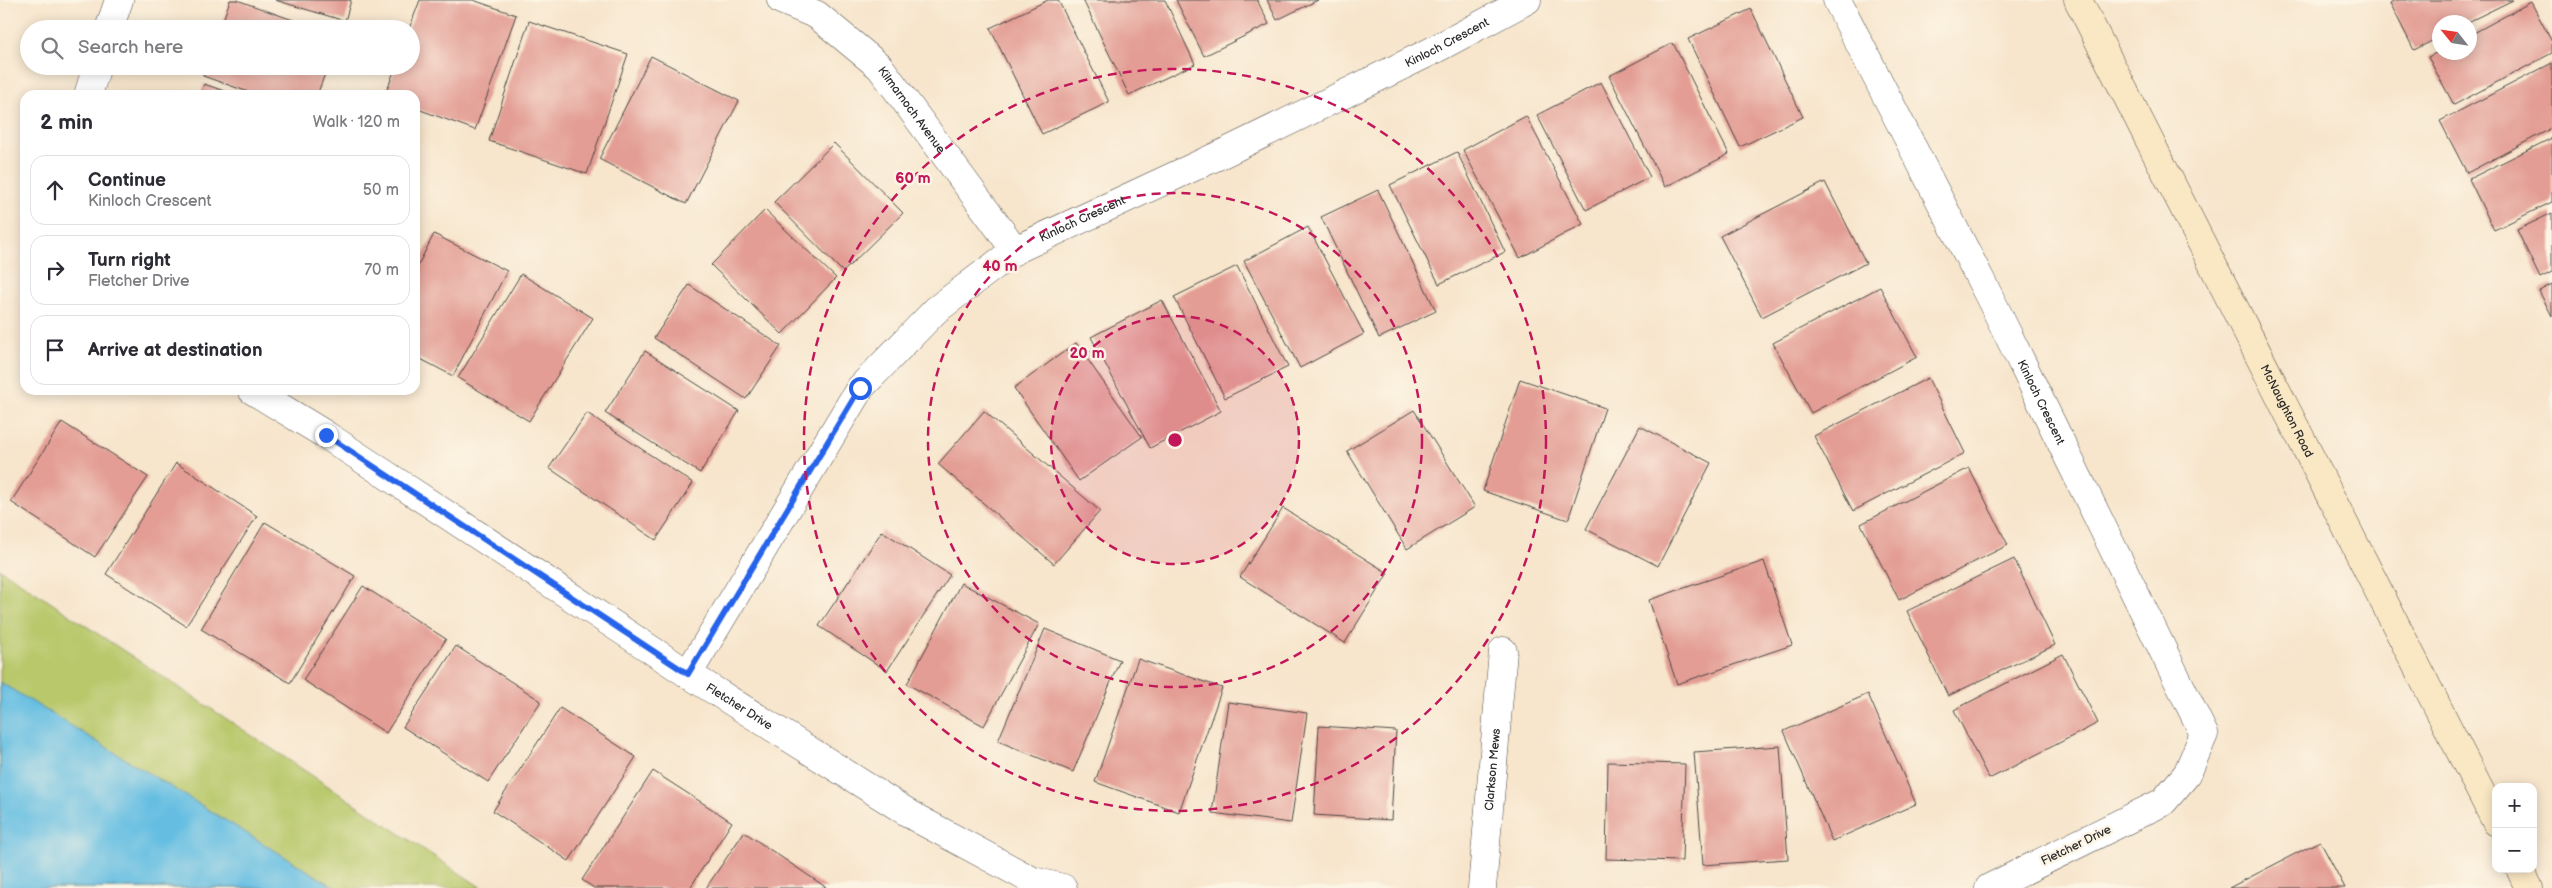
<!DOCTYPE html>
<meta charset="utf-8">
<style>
body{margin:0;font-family:"Balsamiq Sans",sans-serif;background:#f7f7f7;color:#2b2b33}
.controls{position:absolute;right:15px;bottom:15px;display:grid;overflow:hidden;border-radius:10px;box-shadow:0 2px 12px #0003}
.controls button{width:45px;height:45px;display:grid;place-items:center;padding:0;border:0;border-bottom:1px solid #e1e1e2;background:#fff;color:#2b2b33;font:25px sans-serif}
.compass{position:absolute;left:2432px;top:15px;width:45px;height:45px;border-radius:50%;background:#fff;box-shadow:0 2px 12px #0003;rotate:300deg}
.stop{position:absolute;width:15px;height:15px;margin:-11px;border:4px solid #2563eb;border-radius:50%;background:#fff}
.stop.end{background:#2563eb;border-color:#fff;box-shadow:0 1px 5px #0008}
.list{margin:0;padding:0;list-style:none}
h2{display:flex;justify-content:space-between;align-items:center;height:65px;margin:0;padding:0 20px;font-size:21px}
h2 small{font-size:16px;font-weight:400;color:#7c7c81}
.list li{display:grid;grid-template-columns:32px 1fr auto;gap:15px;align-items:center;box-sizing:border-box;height:70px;margin:0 10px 10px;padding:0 10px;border:1px solid #e1e1e2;border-radius:15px}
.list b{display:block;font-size:19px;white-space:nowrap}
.list p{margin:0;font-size:16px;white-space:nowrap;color:#7c7c81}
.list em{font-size:16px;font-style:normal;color:#7c7c81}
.icon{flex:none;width:28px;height:28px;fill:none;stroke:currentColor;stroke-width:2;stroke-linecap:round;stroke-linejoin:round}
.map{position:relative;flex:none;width:2552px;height:888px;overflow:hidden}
.search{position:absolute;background:#fff;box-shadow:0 2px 12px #0003;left:20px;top:20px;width:400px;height:55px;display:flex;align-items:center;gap:12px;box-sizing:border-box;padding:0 18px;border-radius:28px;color:#7c7c81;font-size:19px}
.panel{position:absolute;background:#fff;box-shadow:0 2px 12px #0003;left:20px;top:90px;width:400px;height:305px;border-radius:15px}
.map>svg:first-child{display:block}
.green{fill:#b8c86b;stroke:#727a4b}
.water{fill:#65bee2;stroke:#487486}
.building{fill:#e39d94}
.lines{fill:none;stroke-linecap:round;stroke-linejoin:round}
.street-casing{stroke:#4a4743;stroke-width:29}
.secondary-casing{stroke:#4a4743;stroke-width:29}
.street{stroke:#fff;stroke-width:28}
.secondary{stroke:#fae7c3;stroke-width:28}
.route{stroke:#2563eb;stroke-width:6}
.ring{fill:none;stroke:#c2185b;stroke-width:2.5;stroke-dasharray:9 6}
.labels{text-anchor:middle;stroke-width:5;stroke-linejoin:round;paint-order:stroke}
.street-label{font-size:12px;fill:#2b2b2b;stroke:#fcf5e5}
.centre{fill:#c2185b;stroke:#fcf5e5;stroke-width:2.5}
.ring-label{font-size:15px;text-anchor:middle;font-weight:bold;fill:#c2185b;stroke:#fcf5e5;stroke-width:5;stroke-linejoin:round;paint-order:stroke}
</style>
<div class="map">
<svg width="2552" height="888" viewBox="0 0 2552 888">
<rect width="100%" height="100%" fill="#fcf5e5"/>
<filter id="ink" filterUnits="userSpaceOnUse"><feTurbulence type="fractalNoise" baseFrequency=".02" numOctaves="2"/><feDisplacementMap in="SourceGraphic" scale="10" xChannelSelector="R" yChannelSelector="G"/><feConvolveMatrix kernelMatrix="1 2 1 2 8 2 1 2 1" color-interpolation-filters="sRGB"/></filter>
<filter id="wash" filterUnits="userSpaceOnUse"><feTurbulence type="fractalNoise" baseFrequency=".0096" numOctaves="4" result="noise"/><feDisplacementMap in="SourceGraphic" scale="20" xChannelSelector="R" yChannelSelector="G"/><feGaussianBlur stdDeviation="1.12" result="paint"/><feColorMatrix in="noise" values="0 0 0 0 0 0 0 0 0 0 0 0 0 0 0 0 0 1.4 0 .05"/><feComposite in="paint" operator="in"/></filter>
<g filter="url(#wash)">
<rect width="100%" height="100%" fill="#f7e5cc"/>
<polygon class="green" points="0,569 482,888 0,888"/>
<polygon class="water" points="0,682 336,888 0,888"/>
<g id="blocks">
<g class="building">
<polygon points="230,0 237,0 318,29 220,29"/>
<polygon points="275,0 351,0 345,21"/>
<polygon points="420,0 473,0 516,15 475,130 415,108 415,95 385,95 396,66 411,66 411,29 409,29"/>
<polygon points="1048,0 1058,0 1109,102 1042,134 990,28"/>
<polygon points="1083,0 1165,0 1195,64 1129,95"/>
<polygon points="1176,0 1257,0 1269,24 1204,56"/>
<polygon points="1267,0 1318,0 1277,20"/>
<polygon points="2395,0 2513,0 2468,22 2440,22 2440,37 2414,50 2390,3"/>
<polygon points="2531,2 2552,42 2552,53 2454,105 2428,57 2440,51 2470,52 2470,35"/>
<polygon points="1751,9 1803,117 1740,147 1688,39"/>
<polygon points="529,21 628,54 587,174 489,141"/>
<polygon points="1673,43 1729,154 1665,187 1609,76"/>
<polygon points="651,56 739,101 686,204 599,159"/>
<polygon points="2552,63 2552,128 2467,173 2440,121"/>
<polygon points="207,66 328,66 317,95 257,95 203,76"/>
<polygon points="1601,82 1650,177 1586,210 1537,115"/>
<polygon points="204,84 236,95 200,95"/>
<polygon points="1526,116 1583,224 1520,258 1463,150"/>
<polygon points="2552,138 2552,202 2494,230 2469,179"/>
<polygon points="834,143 903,213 843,272 774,202"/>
<polygon points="1457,152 1505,252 1439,284 1390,185"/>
<polygon points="1825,182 1866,263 1762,317 1720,236"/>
<polygon points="1378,190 1436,311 1379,338 1321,217"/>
<polygon points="765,210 836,278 782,334 711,265"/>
<polygon points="2552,213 2552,272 2540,278 2517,230"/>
<polygon points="1308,227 1364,334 1300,368 1244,261"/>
<polygon points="434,234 507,271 453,376 415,356 415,271"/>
<polygon points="1237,266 1288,367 1225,398 1174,297"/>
<polygon points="521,274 593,318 529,421 458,378"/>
<polygon points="2552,284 2552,316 2539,291"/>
<polygon points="689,285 781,346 746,399 654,338"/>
<polygon points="1880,287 1917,357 1811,413 1773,343"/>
<polygon points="1162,300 1221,411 1150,448 1091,337"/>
<polygon points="1076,343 1142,437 1079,481 1014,388"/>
<polygon points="645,351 739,411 700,473 605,413"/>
<polygon points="1928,378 1965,453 1853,511 1814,436"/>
<polygon points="1520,379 1605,408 1568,520 1483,491"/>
<polygon points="1414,410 1475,507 1407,549 1347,451"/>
<polygon points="984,411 1100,511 1054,564 938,464"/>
<polygon points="587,413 693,483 656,540 549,468"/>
<polygon points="62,422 148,477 95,557 11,502"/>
<polygon points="1640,426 1711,463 1658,566 1586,529"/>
<polygon points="176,463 257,516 186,626 106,574"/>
<polygon points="1969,468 2008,545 1899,600 1861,524"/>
<polygon points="1283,508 1388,573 1345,643 1240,577"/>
<polygon points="265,522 355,576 290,683 201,629"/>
<polygon points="882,531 950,575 887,671 819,626"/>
<polygon points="2014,559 2055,645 1948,696 1907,611"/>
<polygon points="1764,561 1792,645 1677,684 1649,600"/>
<polygon points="961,583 1039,624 984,726 907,684"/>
<polygon points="363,586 446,639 386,733 303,680"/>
<polygon points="1045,629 1120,660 1073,772 998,741"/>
<polygon points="456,646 541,701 488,782 403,727"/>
<polygon points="2063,654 2098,723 1989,779 1954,710"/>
<polygon points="1138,659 1222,688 1179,812 1095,782"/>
<polygon points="1868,694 1916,804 1832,841 1784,731"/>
<polygon points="1228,702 1307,713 1291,823 1212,813"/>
<polygon points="560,708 636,757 569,861 493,811"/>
<polygon points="1319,726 1396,731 1391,820 1314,815"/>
<polygon points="1780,746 1788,859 1703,865 1694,752"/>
<polygon points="1608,762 1685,764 1682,861 1606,859"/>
<polygon points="653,771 732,822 690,888 594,888 582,880"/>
<polygon points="744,832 827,888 706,888"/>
<polygon points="2320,841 2345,888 2229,888"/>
</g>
</g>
</g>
<g filter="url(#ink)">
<use href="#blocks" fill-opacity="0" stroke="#4a4743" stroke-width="1"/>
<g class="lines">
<g class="street-casing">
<g id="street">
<path id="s1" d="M781 0 817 15 880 67 1015 250"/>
<path id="s2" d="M1837 0 1993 304 2204 734 2187 774 2163 802 1989 888"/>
<polyline points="109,29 119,0"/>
<polyline points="88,95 97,66"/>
<path id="s3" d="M252 390 326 435 688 674 918 819 1033 881 1063 888"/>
<path id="s4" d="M688 674 860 388 936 310 1015 250 1226 152 1430 52 1527 0"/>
<path id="s5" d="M1482 888 1503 651"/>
</g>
</g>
<g class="secondary-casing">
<g id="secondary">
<path id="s6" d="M2078 0 2496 822"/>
<polyline points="2520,869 2529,888"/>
</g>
</g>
<use href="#street" class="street"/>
<use href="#secondary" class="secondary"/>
</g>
</g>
<g class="lines" filter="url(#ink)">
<polyline class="route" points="326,435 688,674 860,388"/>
</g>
<circle cx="1175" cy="440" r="124" fill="#c2185b" fill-opacity=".12"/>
<g class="ring">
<circle cx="1175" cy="440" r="124"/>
<circle cx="1175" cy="440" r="247"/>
<circle cx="1175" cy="440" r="371"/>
</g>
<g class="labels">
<g class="street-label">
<text dy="4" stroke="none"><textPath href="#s4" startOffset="1021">Kinloch Crescent</textPath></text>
<text dy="4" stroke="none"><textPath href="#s1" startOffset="174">Kilmarnoch Avenue</textPath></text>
<text dy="4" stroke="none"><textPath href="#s4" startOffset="616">Kinloch Crescent</textPath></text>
<text dy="4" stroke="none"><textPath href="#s2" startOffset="451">Kinloch Crescent</textPath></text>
<text dy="4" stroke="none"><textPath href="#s6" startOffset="461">McNaughton Road</textPath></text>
<text dy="4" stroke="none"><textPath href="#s3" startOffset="581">Fletcher Drive</textPath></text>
<text dy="4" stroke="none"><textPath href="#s5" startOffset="119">Clarkson Mews</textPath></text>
<text transform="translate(2076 845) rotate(-26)" y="4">Fletcher Drive</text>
</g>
</g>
<circle cx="1175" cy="440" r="8" class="centre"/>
<g class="ring-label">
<text x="913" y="183">60 m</text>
<text x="1000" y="271">40 m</text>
<text x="1087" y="358">20 m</text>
</g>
</svg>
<div class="controls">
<button>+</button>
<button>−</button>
</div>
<svg class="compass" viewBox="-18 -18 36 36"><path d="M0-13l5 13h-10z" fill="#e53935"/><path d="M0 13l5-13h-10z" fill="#7c7c81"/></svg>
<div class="stop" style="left:860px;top:388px"></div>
<div class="stop end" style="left:326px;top:435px"></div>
<div class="search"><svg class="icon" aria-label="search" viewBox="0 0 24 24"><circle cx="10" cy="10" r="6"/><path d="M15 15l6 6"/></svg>Search here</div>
<section class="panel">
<h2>2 min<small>Walk · 120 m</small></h2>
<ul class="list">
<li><svg class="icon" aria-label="ahead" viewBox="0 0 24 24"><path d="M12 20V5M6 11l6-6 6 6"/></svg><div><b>Continue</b><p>Kinloch Crescent</p></div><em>50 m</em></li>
<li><svg class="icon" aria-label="right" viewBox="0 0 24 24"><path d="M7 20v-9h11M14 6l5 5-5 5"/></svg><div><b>Turn right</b><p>Fletcher Drive</p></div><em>70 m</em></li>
<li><svg class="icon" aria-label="arrive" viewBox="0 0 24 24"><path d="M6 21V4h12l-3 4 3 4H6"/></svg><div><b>Arrive at destination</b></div></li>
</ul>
</section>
</div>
